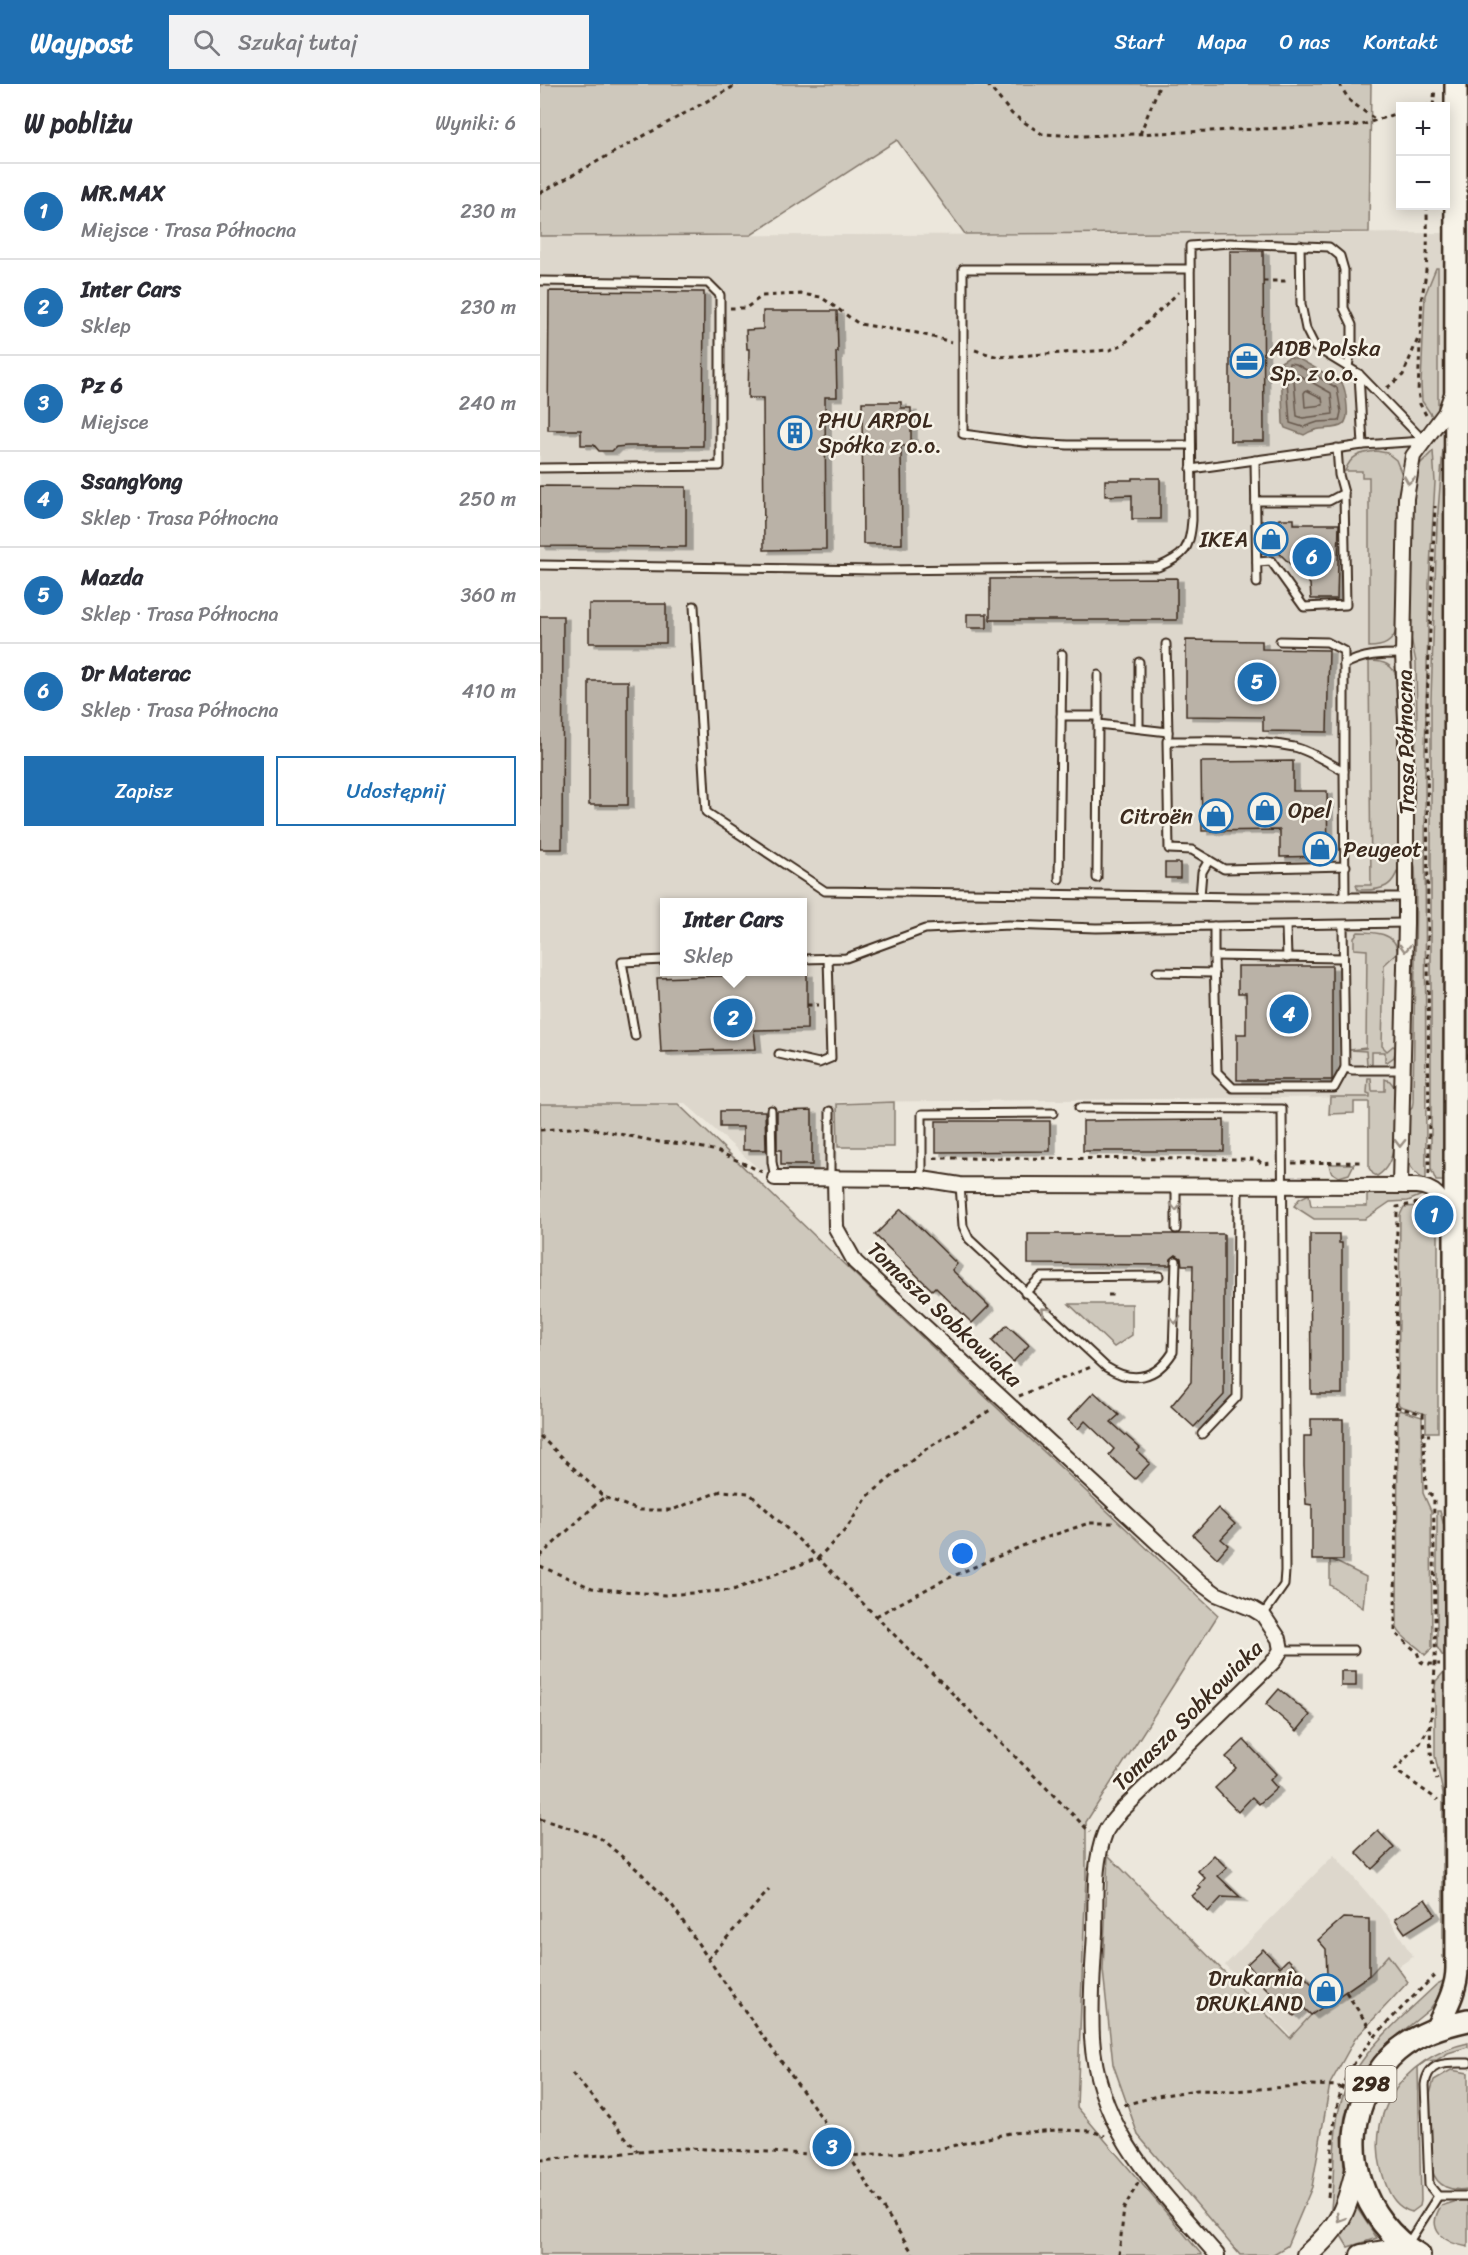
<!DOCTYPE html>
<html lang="pl">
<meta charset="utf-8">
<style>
body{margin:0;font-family:Sriracha,sans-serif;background:#f2f2f3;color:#2b2b33}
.controls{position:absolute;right:18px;top:18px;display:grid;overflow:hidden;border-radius:0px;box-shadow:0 3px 15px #0003}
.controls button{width:54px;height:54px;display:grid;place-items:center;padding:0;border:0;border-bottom:2px solid #e1e1e2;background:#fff;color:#2b2b33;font:30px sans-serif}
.you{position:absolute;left:423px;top:1470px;width:21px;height:21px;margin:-15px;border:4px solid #fff;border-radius:50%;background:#1a73e8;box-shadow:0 0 0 9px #1a73e833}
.badge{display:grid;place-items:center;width:39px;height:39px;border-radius:50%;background:#1f6fb2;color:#fff;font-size:20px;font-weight:700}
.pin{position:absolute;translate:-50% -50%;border:3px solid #fff;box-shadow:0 2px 6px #0006}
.popup{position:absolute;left:120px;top:814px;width:147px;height:78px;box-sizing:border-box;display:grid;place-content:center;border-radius:0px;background:#fff;filter:drop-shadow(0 2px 4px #0005);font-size:20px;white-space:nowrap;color:#7c7c81}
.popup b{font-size:22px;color:#2b2b33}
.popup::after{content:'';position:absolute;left:50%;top:100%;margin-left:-12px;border:12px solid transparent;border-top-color:#fff}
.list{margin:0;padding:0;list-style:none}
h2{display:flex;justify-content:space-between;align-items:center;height:78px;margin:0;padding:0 24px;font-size:26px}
h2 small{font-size:20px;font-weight:400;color:#7c7c81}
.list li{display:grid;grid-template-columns:39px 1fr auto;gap:18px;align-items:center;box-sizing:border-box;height:96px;padding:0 24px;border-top:2px solid #e1e1e2}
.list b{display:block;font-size:22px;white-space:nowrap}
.list p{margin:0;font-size:20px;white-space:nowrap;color:#7c7c81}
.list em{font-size:20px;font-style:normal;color:#7c7c81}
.actions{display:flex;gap:12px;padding:18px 24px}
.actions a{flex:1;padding:14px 0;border:2px solid #1f6fb2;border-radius:0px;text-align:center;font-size:21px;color:#1f6fb2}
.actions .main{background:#1f6fb2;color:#fff}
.icon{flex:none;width:33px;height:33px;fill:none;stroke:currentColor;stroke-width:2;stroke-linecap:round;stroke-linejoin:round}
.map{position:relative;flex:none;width:928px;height:2171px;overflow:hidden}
header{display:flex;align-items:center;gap:36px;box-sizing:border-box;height:84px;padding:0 30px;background:#1f6fb2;color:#fff}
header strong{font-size:28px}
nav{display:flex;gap:33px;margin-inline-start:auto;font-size:21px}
.search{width:420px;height:54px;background:#f2f2f3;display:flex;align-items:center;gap:15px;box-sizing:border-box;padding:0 21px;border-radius:0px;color:#7c7c81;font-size:22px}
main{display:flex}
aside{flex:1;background:#fff}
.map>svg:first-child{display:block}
.built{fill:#ddd7cc;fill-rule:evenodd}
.green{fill:#cec8bc;stroke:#84796d;stroke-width:1.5}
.water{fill:#a89f93;stroke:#7c7064;stroke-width:1.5}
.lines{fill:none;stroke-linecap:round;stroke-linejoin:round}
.shore{stroke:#67594d;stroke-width:1.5}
.building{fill:#bab2a7;stroke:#3b2a1e;stroke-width:1.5;filter:url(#shadow)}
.service-casing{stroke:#3b2a1e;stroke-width:11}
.minor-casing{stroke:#3b2a1e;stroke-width:18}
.secondary-casing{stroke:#3b2a1e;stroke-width:24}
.primary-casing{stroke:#3b2a1e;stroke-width:26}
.path{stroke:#3b2a1e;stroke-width:3;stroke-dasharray:4.5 4.5;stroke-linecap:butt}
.service{stroke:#f7f3e8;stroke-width:7}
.minor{stroke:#f7f3e8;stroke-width:14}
.secondary{stroke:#f7f3e8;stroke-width:20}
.primary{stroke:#f7f3e8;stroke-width:21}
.oneway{stroke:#998e83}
.labels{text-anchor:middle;stroke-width:5;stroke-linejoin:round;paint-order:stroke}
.shield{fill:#f7f3e8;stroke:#73665b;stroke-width:1.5}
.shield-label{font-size:21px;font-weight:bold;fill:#3b2a1e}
.poi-label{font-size:22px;fill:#3b2a1e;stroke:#f7f3e8;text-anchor:start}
.street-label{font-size:22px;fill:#3b2a1e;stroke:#f7f3e8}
</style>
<header>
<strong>Waypost</strong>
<div class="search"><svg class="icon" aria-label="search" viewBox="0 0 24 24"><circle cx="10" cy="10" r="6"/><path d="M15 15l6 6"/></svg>Szukaj tutaj</div>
<nav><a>Start</a><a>Mapa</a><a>O nas</a><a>Kontakt</a></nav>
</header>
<main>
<aside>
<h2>W pobliżu<small>Wyniki: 6</small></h2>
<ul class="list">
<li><span class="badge">1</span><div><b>MR.MAX</b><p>Miejsce · Trasa Północna</p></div><em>230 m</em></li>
<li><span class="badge">2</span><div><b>Inter Cars</b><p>Sklep</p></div><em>230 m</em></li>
<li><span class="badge">3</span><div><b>Pz 6</b><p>Miejsce</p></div><em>240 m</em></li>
<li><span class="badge">4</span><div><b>SsangYong</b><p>Sklep · Trasa Północna</p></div><em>250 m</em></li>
<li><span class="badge">5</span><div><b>Mazda</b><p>Sklep · Trasa Północna</p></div><em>360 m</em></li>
<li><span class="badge">6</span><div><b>Dr Materac</b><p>Sklep · Trasa Północna</p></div><em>410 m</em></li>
</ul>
<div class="actions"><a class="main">Zapisz</a><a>Udostępnij</a></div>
</aside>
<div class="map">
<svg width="928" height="2171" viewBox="0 0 928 2171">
<defs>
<filter id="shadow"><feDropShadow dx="6" dy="3.5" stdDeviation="0" flood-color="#0004"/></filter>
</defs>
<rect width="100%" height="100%" fill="#ece7dc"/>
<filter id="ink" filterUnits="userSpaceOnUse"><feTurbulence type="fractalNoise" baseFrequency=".0167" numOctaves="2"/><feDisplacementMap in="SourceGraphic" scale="12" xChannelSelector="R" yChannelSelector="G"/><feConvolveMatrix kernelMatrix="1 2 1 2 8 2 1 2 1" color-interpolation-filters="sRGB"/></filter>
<g filter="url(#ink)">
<g class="built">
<path d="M925 149V1018L831 1013 297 1018V1086H220L145 1019H0V152ZM124 818H262V888H124Z"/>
<polygon points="794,1771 848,1833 873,1873 751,1952 685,1881"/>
</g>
<g class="green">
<polygon points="0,0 831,0 829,148 425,150 357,56 211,151 0,152"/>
<polygon points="926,13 928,13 928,1572 926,1572 924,431"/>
<polygon points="896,184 898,184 898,328 894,335 882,317 881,300 885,211"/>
<polygon points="903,365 907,370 907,1097 896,1097 891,1085 891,615 897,440"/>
<path d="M836 367 847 369 856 376 863 393 857 482V544C853 559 843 563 829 563V393H822V387H805C811 371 820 369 836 367Z"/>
<path d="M893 367 895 398 889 500 885 667 886 1096C859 1084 865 1054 865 1030L872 1024 873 1018 876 806 875 783 870 759V694L875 666 877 642 876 578 868 539 872 408 878 382Z"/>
<path d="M829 577C844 577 853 580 858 596L860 777C855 804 842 807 818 806L816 801H831Z"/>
<path d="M818 848C834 848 855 848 858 868L844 881 842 962 847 967 853 962 856 964 854 973 847 978H845V968H832V980H827L826 967 810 966 826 964 827 866 814 865V853Z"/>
<path d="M828 994H831L832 1007H845V995L850 997 855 1004C856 1029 861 1079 837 1092L833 1090 829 1084V1018H814V1029L789 1030 790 1013H830V1010L827 1009Z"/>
<polygon points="354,1018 354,1063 298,1063 297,1020"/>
<polygon points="0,1020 138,1020 305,1181 678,1531 546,1738 546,1792 537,2023 662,2171 0,2171"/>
<polygon points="789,1080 814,1080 809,1090 799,1093 791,1088"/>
<polygon points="830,1108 874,1108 882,1111 868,1117 850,1118 825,1135 774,1135 754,1122 759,1115 769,1110 771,1122 827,1122 827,1112"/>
<polygon points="890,1117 898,1137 898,1348 886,1348 886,1330 860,1322 858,1319 860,1131 864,1123 881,1122"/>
<polygon points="529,1220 592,1220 592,1251 574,1263"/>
<path d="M860 1326 882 1333 883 1409 891 1427 892 1564 885 1571C877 1560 862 1556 857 1544L858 1328Z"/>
<polygon points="897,1427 900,1427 906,1450 907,1572 902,1571 897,1563"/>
<polygon points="790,1475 826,1493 823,1524 790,1501"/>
<polygon points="903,1589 907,1589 907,1878 903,1873 903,1709 895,1672 895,1603 896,1597"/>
<polygon points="568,1771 750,1954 772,1930 830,1891 848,1871 868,1898 815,1955 790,2000 772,2103 747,2162 732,2171 700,2171 598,2051 573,1980 563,1886"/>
<path d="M905 1896 897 1915 890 1925 841 1965 817 1999 805 2032 802 2053 805 2100 803 2116 790 2132C795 2098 792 2064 798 2030 809 1974 858 1938 897 1900Z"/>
<path d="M928 1959V1963L908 1969 897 1976 886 1977 878 1983 881 2117 880 2122 872 2128C857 2124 850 2112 845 2098 821 2032 863 1973 928 1959Z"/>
<path d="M911 1986 928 1989V2105C912 2108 897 2103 892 2086L890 2010 894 1996Z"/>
<path d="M917 2117H928V2163C905 2159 885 2147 901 2122Z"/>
<polygon points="817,2124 837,2154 808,2163 800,2150 814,2126"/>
</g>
<path class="water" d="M749 273 759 275 802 299C806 306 806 314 807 322 811 356 782 337 764 351L745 344 743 339 741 278Z"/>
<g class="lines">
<g class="shore">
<polygon points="749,279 756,280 797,304 801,328 799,337 778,338 763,343 750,339 747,296"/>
<polygon points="757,290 791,309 793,330 763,334 757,332 754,296"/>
<polygon points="766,306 782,314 783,321 765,323 764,309"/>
</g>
</g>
<g class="building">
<polygon points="690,167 723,167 724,357 690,357"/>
<polygon points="9,207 164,208 163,362 87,362 76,363 72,367 59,367 54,361 41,361 41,346 8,346"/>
<polygon points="223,227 297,227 298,268 296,268 297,313 285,313 286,465 224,466 223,314 208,314 209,265 207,265 206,246 223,245"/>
<polygon points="322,318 361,318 361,324 371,324 371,362 361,362 362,460 323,460"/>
<polygon points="592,394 620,394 620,435 592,435 592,411 565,412 565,396 592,396"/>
<polygon points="0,402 146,403 146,463 0,462"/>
<polygon points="739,435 754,435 754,440 799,440 797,515 771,515 770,500 739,469 723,469 722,437 739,436"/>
<polygon points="637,494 637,536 450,536 450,495"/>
<rect x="49" y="520" width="77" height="39"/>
<rect x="427" y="530" width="20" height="14"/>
<polygon points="0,532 23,532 22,765 0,765"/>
<polygon points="646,556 722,557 722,565 789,566 787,648 723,647 723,633 646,632"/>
<rect x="49" y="597" width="39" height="124"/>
<polygon points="753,677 753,707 787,707 788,772 740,773 740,746 662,747 661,678"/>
<rect x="625" y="779" width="15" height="15"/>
<polygon points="698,882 792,882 792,996 697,996 697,950 706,950 706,909 698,909"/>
<polygon points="267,889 267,945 214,946 216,965 121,968 117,894"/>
<polygon points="272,1026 272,1081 241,1081 241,1066 237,1066 237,1027"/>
<polygon points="180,1027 225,1027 226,1066 203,1066 203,1043 180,1043"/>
<polygon points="684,1036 684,1067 543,1067 543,1037"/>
<polygon points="396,1037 510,1037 510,1067 396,1068"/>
<polygon points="361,1125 417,1180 412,1186 449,1222 432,1239 395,1203 392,1206 335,1151"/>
<polygon points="488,1150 684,1150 684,1311 654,1343 631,1322 651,1298 653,1181 642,1181 641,1174 636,1171 631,1175 630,1181 488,1180"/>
<polygon points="770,1150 799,1150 799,1159 802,1159 802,1310 771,1310"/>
<polygon points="467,1241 489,1261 473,1278 452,1257"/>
<polygon points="554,1308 579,1331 571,1338 600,1364 597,1367 610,1379 595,1395 569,1371 574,1365 545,1337 538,1345 528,1336"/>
<polygon points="771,1335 803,1335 803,1476 772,1476 772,1421 766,1420 764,1382 764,1352 771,1352"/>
<polygon points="678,1424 695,1440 681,1455 688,1461 677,1474 653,1451"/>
<rect x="801" y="1587" width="15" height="15"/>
<polygon points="739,1605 770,1631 757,1647 726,1620"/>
<polygon points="704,1656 736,1690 730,1696 737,1704 719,1720 712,1713 698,1728 675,1704 696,1684 686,1673"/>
<polygon points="838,1747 854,1764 832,1785 816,1768"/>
<polygon points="674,1771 687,1784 678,1792 701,1814 682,1813 668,1828 652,1812 661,1804 658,1802 665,1794 658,1787"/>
<polygon points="885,1815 895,1830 865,1849 855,1835"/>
<polygon points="803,1834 829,1835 829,1891 771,1931 763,1923 754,1932 720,1898 722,1896 707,1880 723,1865 740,1883 748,1875 788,1917 786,1865 778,1856"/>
</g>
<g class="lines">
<g class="service-casing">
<g id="service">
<polyline points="760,161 761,220 766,245 775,263 819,290 884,357"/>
<polyline points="650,185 423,185 423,350 491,359 528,361 651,361"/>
<polyline points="0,197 168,199 180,211 180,382 0,384"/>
<polyline points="819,290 823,361 884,357"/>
<polyline points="715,376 717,499"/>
<polyline points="651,385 823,361"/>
<polyline points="716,417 789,417 804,409"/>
<polyline points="717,478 731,477 764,523 806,521 804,409 799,391 797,364"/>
<path d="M0 481 337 486 618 483C645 472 650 465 652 436L650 162 690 159 789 163 800 172 804 186V224L812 241V258L808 283"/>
<polyline points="154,522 166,728 285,807 704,813 866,813"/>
<polyline points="740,557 787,558 804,567 804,687"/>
<polyline points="626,560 628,651"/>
<path d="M804 581C824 570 841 570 863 570"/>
<polyline points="521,632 558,632"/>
<polyline points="558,640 558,591"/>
<polyline points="599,644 599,578"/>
<polyline points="557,794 558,640 628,648"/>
<polyline points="519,795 522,570"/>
<polyline points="660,812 662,788 669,776"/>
<path d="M805 813 804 687C788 679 771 667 754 663 712 655 669 657 627 657L629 765 652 766 684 785 806 782"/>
<polyline points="803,841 805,984 812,986 862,986"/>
<polyline points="674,842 674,872 803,874"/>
<polyline points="746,842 747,874"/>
<polyline points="674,872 677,988 693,1004 794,1004 805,984"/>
<polyline points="262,875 306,874 385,845 469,841 556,844 866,839"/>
<polyline points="617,888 675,889"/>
<polyline points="95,952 82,878 124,876"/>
<polyline points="239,970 279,979 291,974 288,874"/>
<polyline points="539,1024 742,1025 745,1487 744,1501 723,1531"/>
<polyline points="231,1026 232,1078 235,1094"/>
<polyline points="290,1027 290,1094"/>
<polyline points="382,1095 382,1030 513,1029"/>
<path d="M420 1101 423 1142 429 1155 566 1283C593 1300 616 1295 633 1268L636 1177"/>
<polyline points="636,1145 636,1101"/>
<polyline points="485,1209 501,1193 619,1192"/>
<polyline points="662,1350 697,1313 698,1101"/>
<polyline points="741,1566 814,1566"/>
<path d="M928 1979C908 1979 888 1976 885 2001L889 2101 898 2112H928"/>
<polyline points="867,2161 898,2112"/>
</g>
</g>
<g class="minor-casing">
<g id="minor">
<path d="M235 1094 382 1095 420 1101 876 1102C897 1103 906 1118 911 1138"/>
<path d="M295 1094 296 1144 315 1178 661 1499 676 1510 713 1525 723 1531 739 1555 741 1566 734 1577 581 1727C576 1734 568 1741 565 1749 553 1780 556 1816 555 1849 553 1883 550 1919 552 1954 558 2048 619 2104 677 2171"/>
<polyline points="860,1101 866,839 866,636 863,570 866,414 873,372 905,329 911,312"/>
</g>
</g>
<g class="secondary-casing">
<g id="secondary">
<path d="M767 2171C800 2142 806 2128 816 2086"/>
<polyline points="821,2171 866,2163"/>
</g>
</g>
<g class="primary-casing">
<g id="primary">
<path d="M897 1943C906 1924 917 1905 917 1884L915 1154 916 0"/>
<path d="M879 2171C822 2137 797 2063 829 2003 836 1991 846 1976 857 1967 879 1949 901 1942 928 1936"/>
</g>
</g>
<g class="path">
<polyline points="447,0 472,30 502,50 542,52 822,41 860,28"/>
<polyline points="799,0 810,17 836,36"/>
<polyline points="884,22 894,20"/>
<polyline points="893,22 895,5"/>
<polyline points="600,50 620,0"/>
<polyline points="0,109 198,0"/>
<polyline points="723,197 750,197"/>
<polyline points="190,224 206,224 222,212 261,210 281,213 319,240 377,249 412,258"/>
<polyline points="435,266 458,273 570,266 584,260 639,208"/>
<polyline points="847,304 863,291 879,252"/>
<path d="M886 331 880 320 878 308 882 211C889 182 887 151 887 122"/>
<polyline points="267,921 279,921"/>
<polyline points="0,1046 45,1043 119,1058 145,1060 177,1067 222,1088"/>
<polyline points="394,1074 717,1075 722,1080 731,1079"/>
<polyline points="752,1079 822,1078"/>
<polyline points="889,1090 887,619 895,422"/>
<polyline points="878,1119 857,1123 855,1549 877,1568 881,1578 885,1580 900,1580"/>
<polyline points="568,1211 574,1211"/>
<polyline points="479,1312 551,1283"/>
<path d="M856 1323 883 1330 886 1406 894 1414C893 1469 896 1525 895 1581 894 1618 884 1660 897 1696"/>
<polyline points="887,1351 890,1351"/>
<polyline points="0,1352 64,1413 98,1426 132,1426 181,1407 209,1409 278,1474 550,1748"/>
<polyline points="0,1472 64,1413"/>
<polyline points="0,1482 52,1504 125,1511 193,1506 278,1474 306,1445 328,1412 386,1365 452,1325"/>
<polyline points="336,1532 404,1496 487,1460 549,1439 574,1439"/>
<polyline points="890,1641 880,1659 855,1686 898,1716"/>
<polyline points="0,1735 59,1753 100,1788 132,1821 180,1892 309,2072 374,2171"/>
<polyline points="168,1875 229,1806"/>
<polyline points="806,1908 835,1952"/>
<polyline points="32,1989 98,2068"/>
<polyline points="584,2021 617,2012 657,2006 694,2007 770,2001 798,2002 801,2005"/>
<polyline points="0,2076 148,2064 309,2072 394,2066 470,2049 520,2046 552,2047 565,2052"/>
<path d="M788 2113C792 2078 791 2041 801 2007 812 1967 868 1919 897 1889"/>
<polyline points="579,2171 584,2124 598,2099"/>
</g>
<use href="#service" class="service"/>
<use href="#minor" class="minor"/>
<use href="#secondary" class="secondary"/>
<use href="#primary" class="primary"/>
</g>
<defs><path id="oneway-chevron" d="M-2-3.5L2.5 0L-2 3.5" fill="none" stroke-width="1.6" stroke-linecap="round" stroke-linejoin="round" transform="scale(1.5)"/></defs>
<g class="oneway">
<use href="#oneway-chevron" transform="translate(869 396) rotate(99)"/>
<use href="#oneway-chevron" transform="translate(865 864) rotate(92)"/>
<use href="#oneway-chevron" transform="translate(860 1059) rotate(91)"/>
<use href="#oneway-chevron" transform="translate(636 1123) rotate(91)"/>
<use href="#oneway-chevron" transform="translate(505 1227) rotate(-137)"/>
<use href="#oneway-chevron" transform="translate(635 1236) rotate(91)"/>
<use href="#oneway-chevron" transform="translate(800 2134) rotate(122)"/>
</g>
</g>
<defs>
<g id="office-ring" transform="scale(1.725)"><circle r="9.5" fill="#f7f3e8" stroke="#1f6fb2" stroke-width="1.5"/><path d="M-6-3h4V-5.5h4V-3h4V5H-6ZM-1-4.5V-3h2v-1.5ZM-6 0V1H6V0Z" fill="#1f6fb2"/></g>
<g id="building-ring" transform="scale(1.725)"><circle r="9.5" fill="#f7f3e8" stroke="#1f6fb2" stroke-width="1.5"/><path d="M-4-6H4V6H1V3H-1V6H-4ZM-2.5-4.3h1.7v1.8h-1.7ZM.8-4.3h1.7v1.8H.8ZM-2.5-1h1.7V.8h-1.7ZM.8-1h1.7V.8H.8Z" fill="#1f6fb2"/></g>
<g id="shop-ring" transform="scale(1.725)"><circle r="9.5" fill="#f7f3e8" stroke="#1f6fb2" stroke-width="1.5"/><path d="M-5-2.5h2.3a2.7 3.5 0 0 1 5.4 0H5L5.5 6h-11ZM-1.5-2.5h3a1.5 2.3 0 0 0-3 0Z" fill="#1f6fb2"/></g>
</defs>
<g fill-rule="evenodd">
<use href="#office-ring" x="707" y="277"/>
<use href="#building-ring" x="255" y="349"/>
<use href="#shop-ring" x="731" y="455"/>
<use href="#shop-ring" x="725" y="726"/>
<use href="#shop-ring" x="676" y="732"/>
<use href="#shop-ring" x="780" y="765"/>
<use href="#shop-ring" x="786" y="1907"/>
</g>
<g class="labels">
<rect class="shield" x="805.5" y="1982" width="51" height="36" rx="4.5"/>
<g class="shield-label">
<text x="831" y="2007">298</text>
</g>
<g class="poi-label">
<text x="730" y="272">ADB Polska<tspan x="730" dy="25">Sp. z o.o.</tspan></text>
<text x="278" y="344">PHU ARPOL<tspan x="278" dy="25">Spółka z o.o.</tspan></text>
<text x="708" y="463" text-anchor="end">IKEA</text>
<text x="748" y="734">Opel</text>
<text x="653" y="740" text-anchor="end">Citroën</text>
<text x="803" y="773">Peugeot</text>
<text x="763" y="1902" text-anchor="end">Drukarnia<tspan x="763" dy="25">DRUKLAND</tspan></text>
</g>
<g class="street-label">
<text transform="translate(865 658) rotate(-91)" y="8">Trasa Północna</text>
<text transform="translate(405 1230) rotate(43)" y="8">Tomasza Sobkowiaka</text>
<text transform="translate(647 1631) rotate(-45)" y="8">Tomasza Sobkowiaka</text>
</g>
</g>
</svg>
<div class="controls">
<button>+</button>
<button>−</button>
</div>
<div class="you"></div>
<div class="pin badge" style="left:894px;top:1131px">1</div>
<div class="pin badge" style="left:193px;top:934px">2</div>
<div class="popup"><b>Inter Cars</b>Sklep</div>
<div class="pin badge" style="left:292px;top:2063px">3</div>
<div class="pin badge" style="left:749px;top:930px">4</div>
<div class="pin badge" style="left:717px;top:598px">5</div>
<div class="pin badge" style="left:772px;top:473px">6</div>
</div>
</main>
